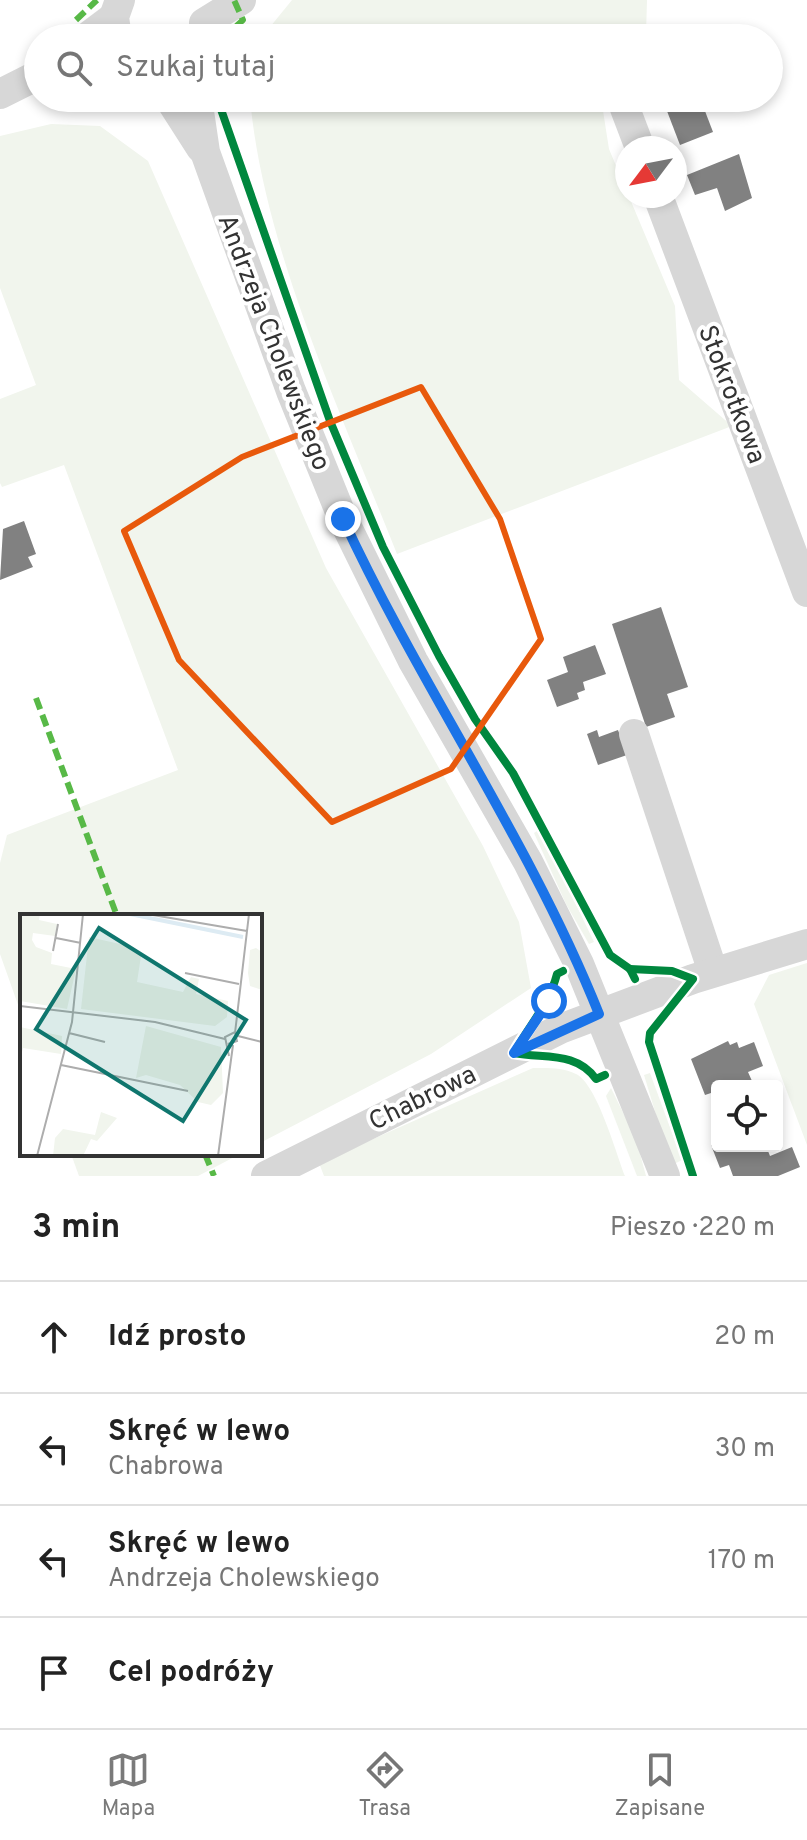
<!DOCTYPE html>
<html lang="pl">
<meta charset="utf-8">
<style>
body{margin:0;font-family:Overpass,sans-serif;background:#f6f6f6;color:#222}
.controls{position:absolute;right:24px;bottom:24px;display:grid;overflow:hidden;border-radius:8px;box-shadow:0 4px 12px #0003}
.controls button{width:72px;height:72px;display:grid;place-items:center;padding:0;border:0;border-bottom:2px solid #e0e0e0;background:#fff;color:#222;font:40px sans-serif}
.compass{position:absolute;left:615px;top:136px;width:72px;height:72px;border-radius:50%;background:#fff;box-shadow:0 4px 12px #0003;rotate:238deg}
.stop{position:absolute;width:24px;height:24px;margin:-18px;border:6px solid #1a73e8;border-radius:50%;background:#fff}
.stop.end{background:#1a73e8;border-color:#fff;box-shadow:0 2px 8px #0008}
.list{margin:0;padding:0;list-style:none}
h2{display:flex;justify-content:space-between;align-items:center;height:104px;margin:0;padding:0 32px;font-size:34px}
h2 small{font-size:26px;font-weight:400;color:#767676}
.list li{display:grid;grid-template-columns:52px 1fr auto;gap:24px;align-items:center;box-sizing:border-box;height:112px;padding:0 32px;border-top:2px solid #e0e0e0}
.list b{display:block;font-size:30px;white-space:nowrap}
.list p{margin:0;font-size:26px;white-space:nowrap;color:#767676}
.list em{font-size:26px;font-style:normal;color:#767676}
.icon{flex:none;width:44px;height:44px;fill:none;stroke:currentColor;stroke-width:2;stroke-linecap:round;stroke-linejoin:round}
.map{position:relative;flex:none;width:807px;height:1176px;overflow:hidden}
.search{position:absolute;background:#fff;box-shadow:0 4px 12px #0003;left:24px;right:24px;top:24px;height:88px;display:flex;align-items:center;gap:20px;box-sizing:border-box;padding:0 28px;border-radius:44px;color:#767676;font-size:30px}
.sheet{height:552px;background:#fff}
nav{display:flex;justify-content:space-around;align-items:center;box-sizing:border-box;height:112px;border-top:2px solid #e0e0e0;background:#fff;font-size:22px;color:#767676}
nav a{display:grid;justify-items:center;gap:4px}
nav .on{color:#7a7a7a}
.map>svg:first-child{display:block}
.green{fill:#f1f5ed}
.building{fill:#818181}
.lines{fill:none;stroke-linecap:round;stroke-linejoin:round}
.minor{stroke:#d7d7d7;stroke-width:30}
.quiet{stroke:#58b947;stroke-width:6;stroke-dasharray:12 6;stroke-linecap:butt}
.cycleway-casing{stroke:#fff;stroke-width:13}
.cycleway{stroke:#00873e;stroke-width:8}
.route{stroke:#1a73e8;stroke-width:10}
.marked{fill:none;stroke:#e8590c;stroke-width:6;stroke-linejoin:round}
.labels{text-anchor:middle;stroke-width:8;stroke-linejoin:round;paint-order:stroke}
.street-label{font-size:26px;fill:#333;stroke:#fff}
.inset-river{fill:none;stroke:#ddebf3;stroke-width:4}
.inset-road{fill:none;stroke:#adadad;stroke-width:2}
.view{fill:#0f766e;fill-opacity:0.15;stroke:#0f766e;stroke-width:4}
.inset-edge{fill:none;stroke:#333;stroke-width:4}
</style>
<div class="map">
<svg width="807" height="1176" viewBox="0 0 807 1176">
<rect width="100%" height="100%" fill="#fff"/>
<g class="green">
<polygon points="292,0 647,0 646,35 641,38 261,38"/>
<path d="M250 98H601L609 149 675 306 679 380 732 426 397 554C342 415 263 247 250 98Z"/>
<polygon points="51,124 100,126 148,161 326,568 483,846 519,922 531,988 431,1054 260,1143 260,916 22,916 22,1016 0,954 0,863 7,835 178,770 64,465 2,487 0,483 0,399 36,385 0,288 0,136"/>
<polygon points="540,829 594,942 589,944 566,904 534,833"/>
<polygon points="807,963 807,1145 754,1004 769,975"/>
<path d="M533 1068C548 1068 562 1067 576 1074 597 1084 616 1153 625 1176H324L319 1163Z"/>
<polygon points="650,1073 682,1160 676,1163 670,1161 644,1075"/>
<polygon points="611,1088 636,1139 646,1176 637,1176 606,1096"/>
<polygon points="71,1154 240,1154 198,1176 79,1176"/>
</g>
<g class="building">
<polygon points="662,98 700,98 713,132 680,145"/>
<polygon points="739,154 752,198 725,211 717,188 695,195 687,175"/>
<polygon points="24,521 36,554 28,557 33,567 0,580 3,529"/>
<polygon points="661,607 688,687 667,694 675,717 646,727 612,624"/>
<polygon points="595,645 606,674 583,682 585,690 577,693 579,699 557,707 547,680 568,672 563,657"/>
<polygon points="597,730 599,737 618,730 627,755 598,765 587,734"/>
<polygon points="728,1041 730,1045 737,1042 739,1048 754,1042 763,1066 748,1072 752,1081 738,1086 717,1086 717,1091 705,1095 691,1059"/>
<polygon points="717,1143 717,1146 766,1146 770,1156 792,1147 800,1167 778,1176 733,1176 729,1165 720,1168 711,1145"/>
</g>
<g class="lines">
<g class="minor">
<polyline points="204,23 241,0"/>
<polyline points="86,38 114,17"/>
<polyline points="117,38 114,17 120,0"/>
<polyline points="0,94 38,75"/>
<polyline points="169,98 201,148"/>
<polyline points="197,98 205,152 291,391 343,519 413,661 528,862 579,964 665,1176"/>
<polyline points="621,98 640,148"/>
<polyline points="658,196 807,592"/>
<polyline points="634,734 713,972"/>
<polyline points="266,1176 560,1029 693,979 807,944"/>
</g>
<g class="quiet">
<polyline points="76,20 97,0"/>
<polyline points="223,38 243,20 234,0"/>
<polyline points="148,98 155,110 186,98"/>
<polyline points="36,698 117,916"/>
<polyline points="205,1154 214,1176"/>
</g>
<g class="cycleway-casing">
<g id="cycleway">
<polyline points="217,98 330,421 383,547 439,656 475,719 513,773 610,955 630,969 635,979"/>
<polyline points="630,969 672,971 693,979 650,1033 649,1042 693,1176"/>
<path d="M563 971 557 974C549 1005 529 1025 514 1053 544 1059 576 1051 596 1079L605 1075"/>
</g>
</g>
<use href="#cycleway" class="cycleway"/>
</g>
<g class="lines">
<path class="route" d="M343 519C421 688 530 841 599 1014L514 1053 549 1001"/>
</g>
<path class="marked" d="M421 387 500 519 541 639 451 769 332 822 179 660 124 531 242 457Z"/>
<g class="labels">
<g class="street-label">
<text transform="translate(275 342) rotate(69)" y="9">Andrzeja Cholewskiego</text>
<text transform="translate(733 394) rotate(69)" y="9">Stokrotkowa</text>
<text transform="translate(422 1097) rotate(-26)" y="9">Chabrowa</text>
</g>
</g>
<g transform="translate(20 914)">
<rect width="242" height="242" fill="#fff"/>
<path d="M0 0H20L19 6 37 10 35 22 13 19 12 26 16 33 32 39 31 50 56 55 47 95 0 87ZM69 23 113 33 121 42 117 68 163 78 171 63 179 65 176 80 208 87 207 103 195 112 61 95ZM236 34 242 38V76L230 72 228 59 230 36ZM126 112 201 133 203 179 191 191 178 188 160 171 126 161 116 164ZM0 113 42 122 41 140 3 134 0 146ZM81 198 97 204 77 227 71 225 63 242H33L35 224 43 215 75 221Z" fill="#f1f5ed"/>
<path class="inset-river" d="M110 0 223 23"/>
<path class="inset-road" d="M127 0 227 17M36 24 61 29M33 37 38 10M165 59 219 70M0 92 135 108 205 125M49 119 85 128M215 119 229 0M218 122 242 128M208 130 217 127 215 118 205 123 209 142M41 151 168 177M17 242 52 108 63 0M198 242 213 131"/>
<path class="view" d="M79 14 226 106 163 207 16 115Z"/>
<rect width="242" height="242" class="inset-edge"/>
</g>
</svg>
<div class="controls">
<button><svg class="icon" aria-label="locate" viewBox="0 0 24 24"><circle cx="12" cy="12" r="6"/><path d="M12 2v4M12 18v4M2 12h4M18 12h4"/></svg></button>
</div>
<svg class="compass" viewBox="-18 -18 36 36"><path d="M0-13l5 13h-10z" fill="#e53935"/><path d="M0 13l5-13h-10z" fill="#767676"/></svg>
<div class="stop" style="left:549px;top:1001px"></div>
<div class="stop end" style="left:343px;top:519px"></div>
<div class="search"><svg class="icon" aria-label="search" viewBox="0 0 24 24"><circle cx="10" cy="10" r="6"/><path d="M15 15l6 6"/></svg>Szukaj tutaj</div>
</div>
<section class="sheet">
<h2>3 min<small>Pieszo · 220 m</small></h2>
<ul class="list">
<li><svg class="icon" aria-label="ahead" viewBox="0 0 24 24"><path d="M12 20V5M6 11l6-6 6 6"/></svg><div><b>Idź prosto</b></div><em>20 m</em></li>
<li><svg class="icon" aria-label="left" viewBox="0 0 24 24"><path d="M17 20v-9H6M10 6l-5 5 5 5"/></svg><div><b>Skręć w lewo</b><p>Chabrowa</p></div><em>30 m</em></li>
<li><svg class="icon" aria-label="left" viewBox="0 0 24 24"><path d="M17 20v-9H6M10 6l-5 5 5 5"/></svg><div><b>Skręć w lewo</b><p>Andrzeja Cholewskiego</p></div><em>170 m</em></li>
<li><svg class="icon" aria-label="arrive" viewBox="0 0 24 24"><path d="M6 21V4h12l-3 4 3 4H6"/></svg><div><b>Cel podróży</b></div></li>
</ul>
</section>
<nav>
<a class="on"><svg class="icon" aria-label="map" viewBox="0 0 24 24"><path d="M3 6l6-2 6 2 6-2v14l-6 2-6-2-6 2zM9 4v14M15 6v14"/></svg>Mapa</a>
<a><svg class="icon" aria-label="directions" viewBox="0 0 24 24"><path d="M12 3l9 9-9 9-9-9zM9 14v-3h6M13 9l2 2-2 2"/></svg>Trasa</a>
<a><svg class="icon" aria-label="saved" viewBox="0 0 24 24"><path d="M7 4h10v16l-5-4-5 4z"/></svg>Zapisane</a>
</nav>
